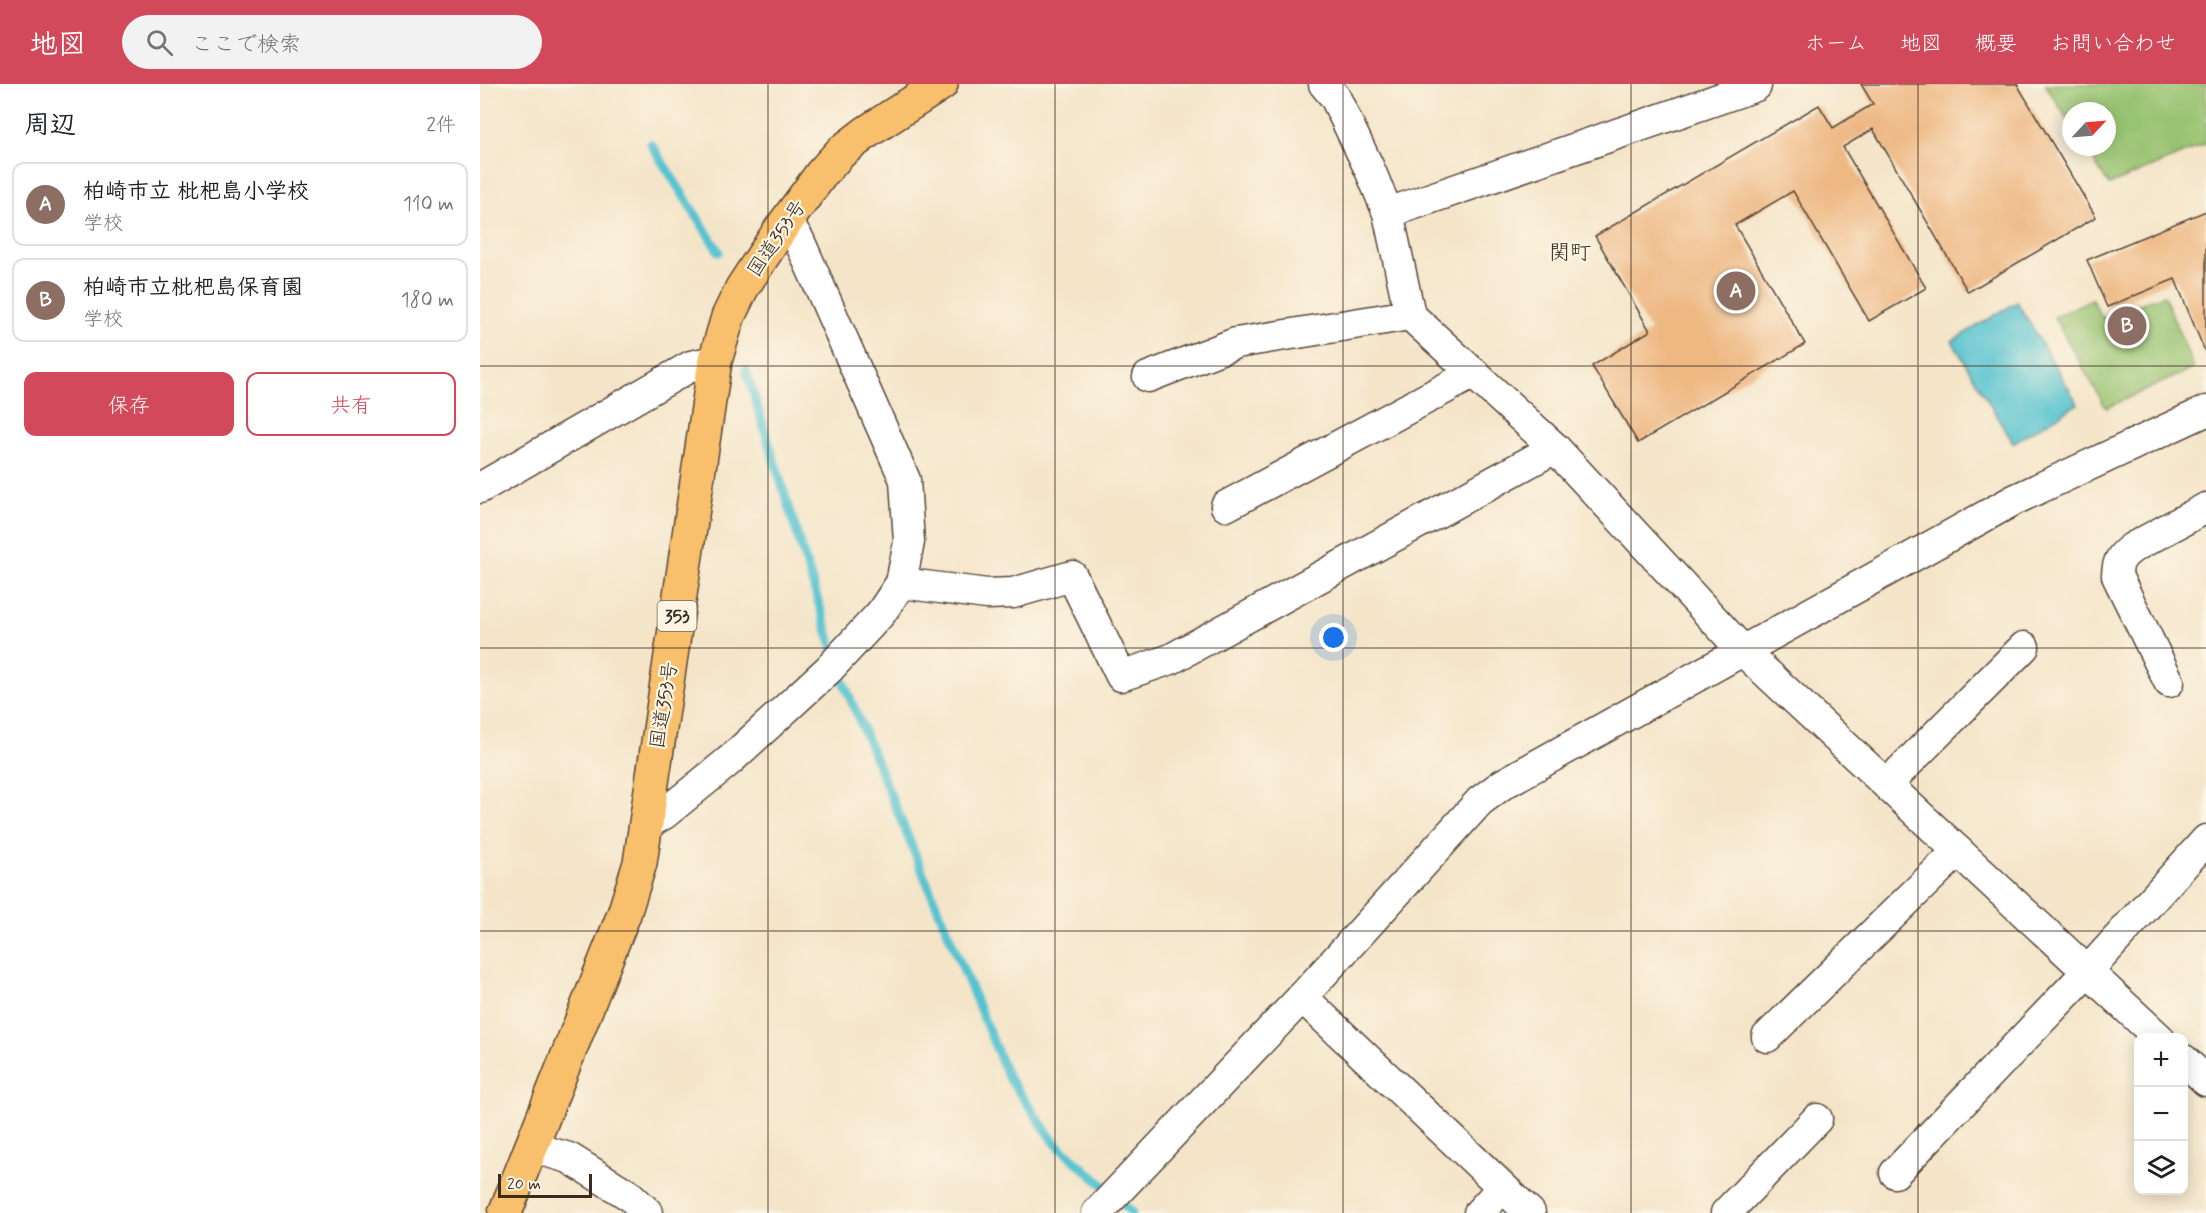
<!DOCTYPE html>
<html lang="ja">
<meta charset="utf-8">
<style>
body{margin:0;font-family:Mynerve,"Klee One",sans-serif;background:#f2f2f2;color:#202124}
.controls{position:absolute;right:18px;bottom:18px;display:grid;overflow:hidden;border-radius:12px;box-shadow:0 3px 15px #0003}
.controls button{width:54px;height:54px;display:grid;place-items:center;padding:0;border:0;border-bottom:2px solid #e0e0e0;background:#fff;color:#202124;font:30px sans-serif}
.compass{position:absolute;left:1582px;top:18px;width:54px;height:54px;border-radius:50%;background:#fff;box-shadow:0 3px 15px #0003;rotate:64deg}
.scale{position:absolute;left:18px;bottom:15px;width:94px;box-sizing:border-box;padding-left:6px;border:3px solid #3b2a1e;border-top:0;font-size:16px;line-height:21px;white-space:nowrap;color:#3b2a1e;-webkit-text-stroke:4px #fcf5e5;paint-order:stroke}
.you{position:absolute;left:854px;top:554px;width:21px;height:21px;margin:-15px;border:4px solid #fff;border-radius:50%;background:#1a73e8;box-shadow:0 0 0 9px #1a73e833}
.badge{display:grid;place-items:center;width:39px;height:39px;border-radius:50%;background:#d1495b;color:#fff;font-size:20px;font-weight:700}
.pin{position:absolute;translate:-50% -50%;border:3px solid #fff;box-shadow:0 2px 6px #0006}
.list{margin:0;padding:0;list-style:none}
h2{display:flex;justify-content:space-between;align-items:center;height:78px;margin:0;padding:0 24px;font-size:26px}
h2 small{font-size:20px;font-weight:400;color:#757577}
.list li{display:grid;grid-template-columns:39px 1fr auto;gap:18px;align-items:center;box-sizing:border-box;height:84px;margin:0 12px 12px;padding:0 12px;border:2px solid #e0e0e0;border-radius:12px}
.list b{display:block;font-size:22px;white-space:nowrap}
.list p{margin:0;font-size:20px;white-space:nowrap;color:#757577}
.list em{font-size:20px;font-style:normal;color:#757577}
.actions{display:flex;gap:12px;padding:18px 24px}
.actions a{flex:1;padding:14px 0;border:2px solid #d1495b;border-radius:12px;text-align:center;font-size:21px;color:#d1495b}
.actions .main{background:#d1495b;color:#fff}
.icon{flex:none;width:33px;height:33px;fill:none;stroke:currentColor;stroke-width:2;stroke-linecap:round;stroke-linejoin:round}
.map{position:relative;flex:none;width:1726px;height:1129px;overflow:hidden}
header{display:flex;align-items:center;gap:36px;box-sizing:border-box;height:84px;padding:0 30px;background:#d1495b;color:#fff}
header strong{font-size:28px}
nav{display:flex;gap:33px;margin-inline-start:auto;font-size:21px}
.search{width:420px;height:54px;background:#f2f2f2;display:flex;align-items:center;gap:15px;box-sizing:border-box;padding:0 21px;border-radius:33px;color:#757577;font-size:22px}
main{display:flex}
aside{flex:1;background:#fff}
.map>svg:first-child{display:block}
.green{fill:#98c371;stroke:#6a7648;stroke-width:1.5}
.water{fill:#57c3d0;stroke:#497677;stroke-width:1.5}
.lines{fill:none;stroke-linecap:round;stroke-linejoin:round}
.stream{stroke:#57c3d0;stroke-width:9}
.building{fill:#eeb883}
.minor-casing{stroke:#574638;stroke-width:33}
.trunk-casing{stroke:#574638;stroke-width:36}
.minor{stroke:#fff;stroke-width:30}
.trunk{stroke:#f8bf6c;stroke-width:33}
.grid{fill:none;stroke:#3b2a1e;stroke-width:1.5;stroke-opacity:0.55}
.labels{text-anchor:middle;stroke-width:4.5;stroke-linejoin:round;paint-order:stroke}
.shield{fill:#fcf5e5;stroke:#75675a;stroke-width:1.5}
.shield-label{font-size:18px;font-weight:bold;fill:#3b2a1e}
.street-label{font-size:20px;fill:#3b2a1e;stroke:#fcf5e5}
.neighbourhood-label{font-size:21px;fill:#3b2a1e;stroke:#fcf5e5}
</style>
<header>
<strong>地図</strong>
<div class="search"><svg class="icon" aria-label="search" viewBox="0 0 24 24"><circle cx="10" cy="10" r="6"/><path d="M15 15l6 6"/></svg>ここで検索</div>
<nav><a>ホーム</a><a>地図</a><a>概要</a><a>お問い合わせ</a></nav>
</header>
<main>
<aside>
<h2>周辺<small>2件</small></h2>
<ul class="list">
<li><span class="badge" style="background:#8d6e63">A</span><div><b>柏崎市立 枇杷島小学校</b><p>学校</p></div><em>110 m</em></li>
<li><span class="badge" style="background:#8d6e63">B</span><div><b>柏崎市立枇杷島保育園</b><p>学校</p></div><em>180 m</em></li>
</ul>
<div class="actions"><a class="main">保存</a><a>共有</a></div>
</aside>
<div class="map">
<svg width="1726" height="1129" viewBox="0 0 1726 1129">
<rect width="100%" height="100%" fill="#fcf5e5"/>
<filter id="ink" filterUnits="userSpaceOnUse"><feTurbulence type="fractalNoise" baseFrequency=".0167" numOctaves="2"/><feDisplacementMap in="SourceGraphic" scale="12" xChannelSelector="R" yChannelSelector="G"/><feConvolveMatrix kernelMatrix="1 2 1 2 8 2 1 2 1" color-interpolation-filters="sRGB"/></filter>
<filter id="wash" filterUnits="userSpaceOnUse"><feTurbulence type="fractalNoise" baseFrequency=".008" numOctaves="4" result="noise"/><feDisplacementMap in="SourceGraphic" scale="24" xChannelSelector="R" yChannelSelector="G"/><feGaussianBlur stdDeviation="1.35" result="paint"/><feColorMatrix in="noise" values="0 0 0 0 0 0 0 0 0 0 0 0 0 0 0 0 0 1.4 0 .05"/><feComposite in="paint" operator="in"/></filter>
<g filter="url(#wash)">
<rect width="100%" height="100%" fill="#f4e5c9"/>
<g class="green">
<polygon points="1565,0 1726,0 1726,60 1629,101 1605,63 1627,63 1627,27 1591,27 1591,41"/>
<polygon points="1684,211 1714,284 1626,324 1574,233 1612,215 1622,234"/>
</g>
<polygon class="water" points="1537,218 1598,320 1533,359 1472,257"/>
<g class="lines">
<g class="stream">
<polyline points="171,60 239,168"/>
<polyline points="266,286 363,597 528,993 575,1059 624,1102"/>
<polyline points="643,1120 652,1129"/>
</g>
</g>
<g id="blocks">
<g class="building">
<polygon points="1381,0 1537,0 1616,133 1488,208 1393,45 1363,63 1446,204 1389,237 1313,107 1255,141 1325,260 1158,359 1112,282 1170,247 1115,152 1339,21 1353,44 1393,20"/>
<polygon points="1726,127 1726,270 1695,195 1627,223 1607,176"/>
</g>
</g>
</g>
<g filter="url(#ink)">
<use href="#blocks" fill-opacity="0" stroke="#574638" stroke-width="1.5"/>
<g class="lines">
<g class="minor-casing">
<g id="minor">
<polyline points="844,0 855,13 890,86 908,129 930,231 1075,364 1263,567 1679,954"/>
<polyline points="908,129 1276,2"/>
<polyline points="668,293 756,259 930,231"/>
<polyline points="0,404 211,282 235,277"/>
<polyline points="746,422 994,289"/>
<polyline points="421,499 507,510 533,509 592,492 641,592 691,575 1075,364"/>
<path d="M1689 598 1637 492C1637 478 1641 472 1652 464L1726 424"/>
<polyline points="1407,700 1544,563"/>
<polyline points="165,741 184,730 249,677 349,585 401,529 421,499 429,458 425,396 319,156 307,137"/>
<polyline points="822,913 1050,1129"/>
<polyline points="1287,953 1478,767"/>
<polyline points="1704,976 1726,997"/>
<polyline points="51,1063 89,1074 150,1112 168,1129"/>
<polyline points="1415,1089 1608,887 1726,756"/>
<polyline points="617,1129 822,913 1000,717 1023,700 1534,416 1726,327"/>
<polyline points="999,1129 1022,1104"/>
<polyline points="1246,1129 1337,1035"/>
</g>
</g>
<g class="trunk-casing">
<polyline id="trunk" points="25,1129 144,830 160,779 235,277 248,233 262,204 300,146 342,89 361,68 387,48 461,0"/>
</g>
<use href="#minor" class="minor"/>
<use href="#trunk" class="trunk"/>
</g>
</g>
<path class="grid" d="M288 0V1129M575 0V1129M863 0V1129M1151 0V1129M1438 0V1129M0 282H1726M0 564H1726M0 847H1726"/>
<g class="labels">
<rect class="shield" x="177.5" y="517" width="39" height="30" rx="4.5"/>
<g class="shield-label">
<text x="197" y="538">353</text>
</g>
<g class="street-label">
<text transform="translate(296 154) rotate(-56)" y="7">国道353号</text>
<text transform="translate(183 621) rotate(-81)" y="7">国道353号</text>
</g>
<g class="neighbourhood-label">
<text x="1090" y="175">関町</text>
</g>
</g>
</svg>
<div class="controls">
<button>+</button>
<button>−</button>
<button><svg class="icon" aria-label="layers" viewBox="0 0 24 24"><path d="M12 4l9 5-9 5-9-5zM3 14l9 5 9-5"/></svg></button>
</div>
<svg class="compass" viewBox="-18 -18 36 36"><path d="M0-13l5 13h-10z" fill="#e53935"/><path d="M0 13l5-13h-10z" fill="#757577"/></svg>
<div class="scale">20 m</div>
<div class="you"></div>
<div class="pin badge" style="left:1256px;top:207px;background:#8d6e63">A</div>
<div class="pin badge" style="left:1647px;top:242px;background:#8d6e63">B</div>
</div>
</main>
